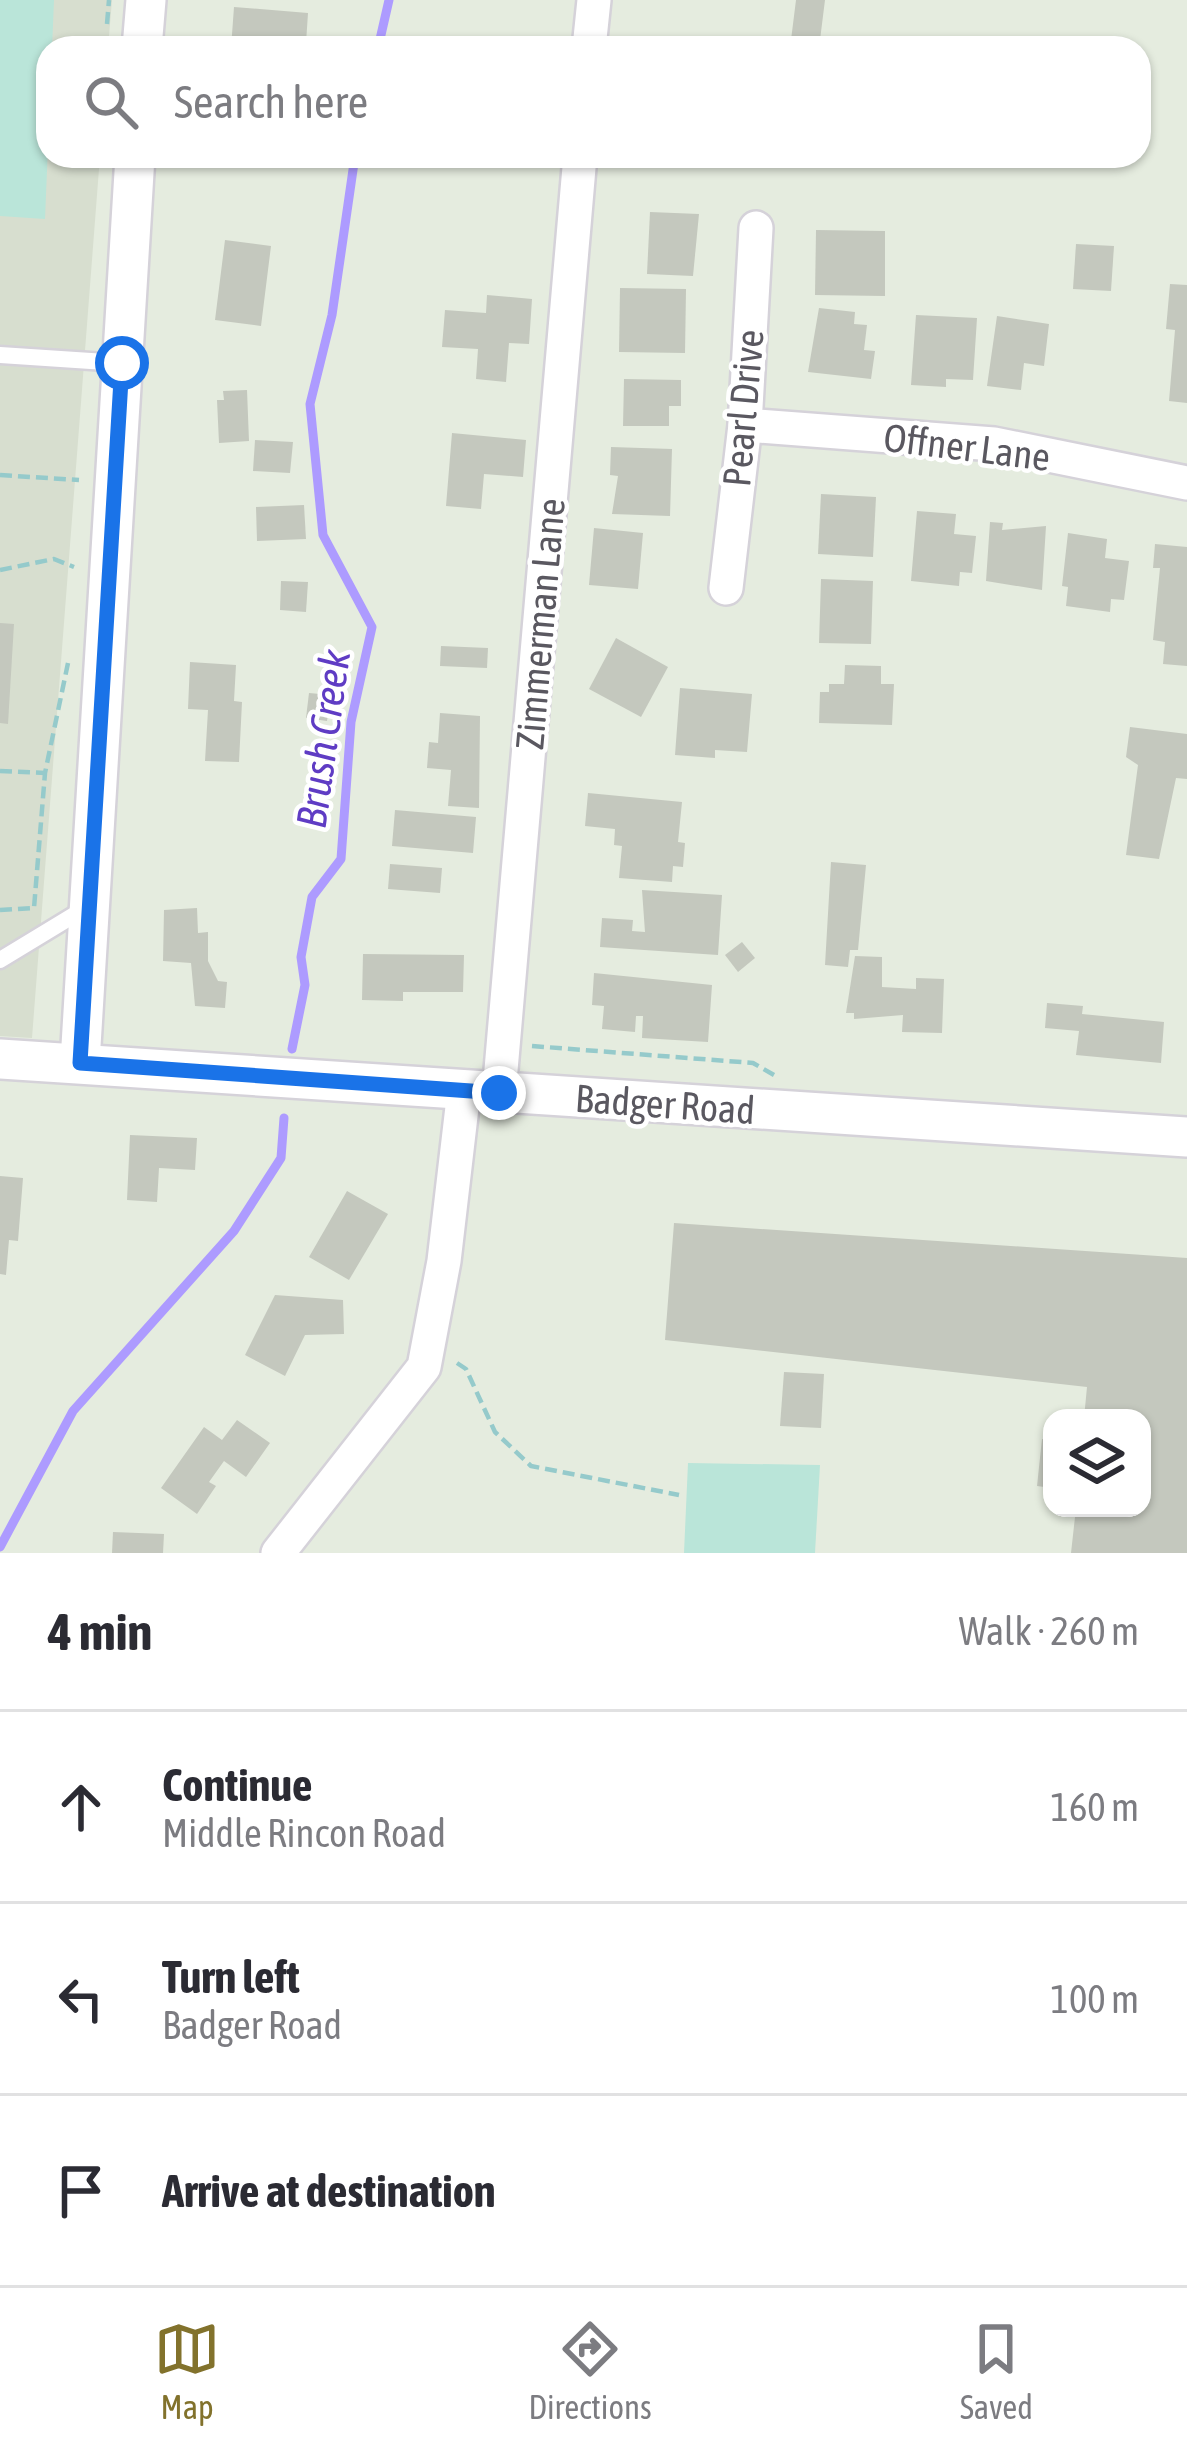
<!DOCTYPE html>
<meta charset="utf-8">
<style>
body{margin:0;font-family:"Asap Condensed",sans-serif;background:#f2f2f3;color:#2b2b33}
.controls{position:absolute;right:36px;bottom:36px;display:grid;overflow:hidden;border-radius:24px;box-shadow:0 3px 9px #0004}
.controls button{width:108px;height:108px;display:grid;place-items:center;padding:0;border:0;border-bottom:3px solid #e1e1e2;background:#fff;color:#2b2b33;font:60px sans-serif}
.stop{position:absolute;width:36px;height:36px;margin:-27px;border:9px solid #1a73e8;border-radius:50%;background:#fff}
.stop.end{background:#1a73e8;border-color:#fff;box-shadow:0 3px 12px #0008}
.list{margin:0;padding:0;list-style:none}
h2{display:flex;justify-content:space-between;align-items:center;height:156px;margin:0;padding:0 48px;font-size:51px}
h2 small{font-size:39px;font-weight:400;color:#7c7c81}
.list li{display:grid;grid-template-columns:78px 1fr auto;gap:36px;align-items:center;box-sizing:border-box;height:192px;padding:0 48px;border-top:3px solid #e1e1e2}
.list b{display:block;font-size:45px;white-space:nowrap}
.list p{margin:0;font-size:39px;white-space:nowrap;color:#7c7c81}
.list em{font-size:39px;font-style:normal;color:#7c7c81}
.icon{flex:none;width:66px;height:66px;fill:none;stroke:currentColor;stroke-width:2;stroke-linecap:round;stroke-linejoin:round}
.map{position:relative;flex:none;width:1187px;height:1553px;overflow:hidden}
.search{position:absolute;background:#fff;box-shadow:0 3px 9px #0004;left:36px;right:36px;top:36px;height:132px;display:flex;align-items:center;gap:30px;box-sizing:border-box;padding:0 42px;border-radius:36px;color:#7c7c81;font-size:45px}
.sheet{height:732px;background:#fff}
nav{display:flex;justify-content:space-around;align-items:center;box-sizing:border-box;height:168px;border-top:3px solid #e1e1e2;background:#fff;font-size:33px;color:#7c7c81}
nav a{display:grid;justify-items:center;gap:6px}
nav .on{color:#82722c}
.map>svg:first-child{display:block}
.education{fill:#d7decf}
.green{fill:#bae5d9}
.lines{fill:none;stroke-linecap:round;stroke-linejoin:round}
.stream{stroke:#ad9bff;stroke-width:9}
.building{fill:#c4c8be}
.service-casing{stroke:#d5d2d9;stroke-width:21}
.minor-casing{stroke:#d5d2d9;stroke-width:38}
.tertiary-casing{stroke:#d5d2d9;stroke-width:44}
.path{stroke:#95cacb;stroke-width:4.5;stroke-dasharray:12 6;stroke-linecap:butt}
.service{stroke:#fff;stroke-width:16}
.minor{stroke:#fff;stroke-width:33}
.tertiary{stroke:#fff;stroke-width:39}
.route{stroke:#1a73e8;stroke-width:15}
.labels{text-anchor:middle;stroke-width:9;stroke-linejoin:round;paint-order:stroke}
.street-label{font-size:39px;fill:#5a5860;stroke:#fff}
.water-label{font-size:42px;font-style:italic;fill:#5f3cc4;stroke:#fff}
</style>
<div class="map">
<svg width="1187" height="1553" viewBox="0 0 1187 1553">
<rect width="100%" height="100%" fill="#e5ecdf"/>
<polygon class="education" points="0,0 112,0 108,48 48,48 48,156 100,156 32,1038 0,1036"/>
<g class="green">
<polygon points="0,0 54,0 45,219 0,216"/>
<polygon points="688,1463 820,1465 815,1553 684,1553"/>
</g>
<g class="lines">
<g class="stream">
<polyline points="378,48 389,0"/>
<polyline points="292,1049 305,985 301,957 312,897 341,859 351,722 372,627 323,535 310,404 332,315 355,156"/>
<polyline points="0,1547 73,1411 234,1231 281,1158 284,1118"/>
</g>
</g>
<g class="building">
<polygon points="796,0 825,0 819,48 790,48"/>
<polygon points="234,7 308,13 306,43 275,40 274,48 231,48"/>
<polygon points="650,212 699,214 693,276 647,274"/>
<polygon points="816,230 885,231 885,296 815,295"/>
<polygon points="225,240 271,246 261,326 215,320"/>
<polygon points="1076,244 1114,246 1111,291 1073,289"/>
<polygon points="1170,284 1187,285 1187,403 1169,401 1175,330 1166,329"/>
<polygon points="620,288 686,289 685,353 619,352"/>
<polygon points="487,295 532,299 529,344 509,343 506,382 476,379 478,349 442,347 445,310 486,313"/>
<polygon points="819,308 855,312 854,324 867,325 864,350 875,351 871,379 808,372"/>
<polygon points="916,315 977,318 973,380 946,379 946,387 911,385"/>
<polygon points="997,316 1049,324 1044,366 1024,363 1021,390 987,386"/>
<polygon points="624,379 681,380 681,406 669,406 669,426 623,426"/>
<polygon points="247,390 249,441 219,443 217,400 224,400 223,391"/>
<polygon points="452,433 526,440 523,477 484,474 481,509 446,506"/>
<polygon points="255,440 293,442 290,473 253,471"/>
<polygon points="611,447 672,449 670,516 612,514 618,476 610,475"/>
<polygon points="821,494 876,497 873,557 818,554"/>
<polygon points="304,505 306,539 257,541 256,507"/>
<polygon points="917,511 956,514 954,534 976,536 972,573 960,572 959,586 911,581"/>
<polygon points="990,522 1003,523 1002,530 1046,526 1042,590 986,581"/>
<polygon points="594,528 643,533 638,589 589,585"/>
<polygon points="1068,533 1107,539 1105,558 1129,561 1124,600 1111,599 1110,612 1066,606 1068,587 1062,586"/>
<polygon points="1155,544 1187,547 1187,666 1163,664 1165,642 1153,640 1160,568 1153,568"/>
<polygon points="821,579 873,581 871,644 819,643"/>
<polygon points="281,581 308,582 306,612 280,610"/>
<polygon points="0,623 14,624 8,724 0,723"/>
<polygon points="616,638 668,667 641,717 589,689"/>
<polygon points="441,646 488,648 487,668 440,666"/>
<polygon points="190,662 236,665 234,701 242,702 239,762 205,761 208,710 188,709"/>
<polygon points="845,665 881,666 881,684 894,684 892,725 819,723 820,692 829,692 829,684 844,684"/>
<polygon points="680,688 752,694 747,752 715,750 715,758 675,755"/>
<polygon points="309,693 331,695 327,721 306,718"/>
<polygon points="440,713 480,716 479,808 448,806 451,770 427,768 429,742 438,743"/>
<polygon points="1130,727 1187,734 1187,779 1176,778 1159,859 1126,855 1138,765 1126,757"/>
<polygon points="588,793 682,802 678,842 685,843 683,867 673,866 672,882 619,878 622,846 614,845 615,829 585,826"/>
<polygon points="395,810 476,817 473,853 392,846"/>
<polygon points="831,862 866,865 858,950 850,950 848,967 825,965"/>
<polygon points="390,864 442,868 440,893 388,889"/>
<polygon points="642,890 722,895 718,955 600,947 602,918 633,920 632,931 645,932"/>
<polygon points="197,908 198,933 208,932 208,961 218,981 227,982 225,1008 195,1006 191,963 163,961 164,910"/>
<polygon points="742,942 755,958 738,972 725,955"/>
<polygon points="363,954 464,955 463,992 403,992 403,1001 362,1000"/>
<polygon points="855,956 882,957 882,987 916,989 916,978 944,979 942,1033 902,1032 903,1015 854,1019 854,1013 846,1013"/>
<polygon points="594,973 712,985 708,1042 642,1038 643,1016 636,1016 635,1032 602,1029 604,1006 592,1005"/>
<polygon points="1047,1003 1083,1006 1082,1014 1164,1022 1161,1063 1076,1055 1079,1031 1045,1028"/>
<polygon points="130,1135 197,1138 195,1170 159,1168 157,1202 127,1200"/>
<polygon points="0,1176 23,1178 18,1241 9,1240 6,1275 0,1274"/>
<polygon points="347,1191 388,1214 349,1280 309,1257"/>
<polygon points="674,1223 1187,1258 1187,1553 1071,1553 1076,1508 1142,1508 1142,1418 1084,1418 1087,1387 665,1340"/>
<polygon points="275,1295 343,1300 344,1334 305,1335 285,1376 245,1355"/>
<polygon points="784,1372 824,1374 821,1428 780,1426"/>
<polygon points="237,1420 270,1443 246,1477 224,1461 209,1482 216,1486 197,1514 161,1488 204,1427 222,1440"/>
<polygon points="1042,1439 1052,1441 1052,1488 1037,1486"/>
<polygon points="113,1532 164,1534 163,1553 112,1553"/>
</g>
<g class="lines">
<g class="service-casing">
<g id="service">
<polyline points="0,355 121,363"/>
<polyline points="0,960 84,909"/>
</g>
</g>
<g class="minor-casing">
<g id="minor">
<polyline points="589,48 594,0"/>
<polyline points="745,425 994,444 1187,483"/>
<polyline points="726,588 745,425 756,228"/>
<polyline points="499,1093 580,156"/>
<polyline points="278,1553 424,1367 444,1261 464,1090"/>
</g>
</g>
<g class="tertiary-casing">
<g id="tertiary">
<polyline points="142,48 146,0"/>
<polyline points="0,1059 1187,1137"/>
<polyline points="80,1062 135,156"/>
</g>
</g>
<g class="path">
<polyline points="107,24 109,0"/>
<polyline points="0,475 79,480"/>
<polyline points="0,570 54,559 74,567"/>
<polyline points="0,771 45,773"/>
<polyline points="0,910 34,908 45,773 68,663"/>
<polyline points="532,1046 753,1063 774,1075"/>
<polyline points="457,1363 466,1369 495,1432 531,1466 679,1495"/>
</g>
<use href="#service" class="service"/>
<use href="#minor" class="minor"/>
<use href="#tertiary" class="tertiary"/>
</g>
<g class="lines">
<polyline class="route" points="122,363 80,1063 499,1093"/>
</g>
<g class="labels">
<g class="street-label">
<text transform="translate(743 408) rotate(-85)" y="14">Pearl Drive</text>
<text transform="translate(967 447) rotate(7)" y="14">Offner Lane</text>
<text transform="translate(540 624) rotate(-85)" y="14">Zimmerman Lane</text>
<text transform="translate(665 1104) rotate(4)" y="14">Badger Road</text>
</g>
<g class="water-label">
<text transform="translate(323 739) rotate(-82)" y="15">Brush Creek</text>
</g>
</g>
</svg>
<div class="controls">
<button><svg class="icon" aria-label="layers" viewBox="0 0 24 24"><path d="M12 4l9 5-9 5-9-5zM3 14l9 5 9-5"/></svg></button>
</div>
<div class="stop" style="left:122px;top:363px"></div>
<div class="stop end" style="left:499px;top:1093px"></div>
<div class="search"><svg class="icon" aria-label="search" viewBox="0 0 24 24"><circle cx="10" cy="10" r="6"/><path d="M15 15l6 6"/></svg>Search here</div>
</div>
<section class="sheet">
<h2>4 min<small>Walk · 260 m</small></h2>
<ul class="list">
<li><svg class="icon" aria-label="ahead" viewBox="0 0 24 24"><path d="M12 20V5M6 11l6-6 6 6"/></svg><div><b>Continue</b><p>Middle Rincon Road</p></div><em>160 m</em></li>
<li><svg class="icon" aria-label="left" viewBox="0 0 24 24"><path d="M17 20v-9H6M10 6l-5 5 5 5"/></svg><div><b>Turn left</b><p>Badger Road</p></div><em>100 m</em></li>
<li><svg class="icon" aria-label="arrive" viewBox="0 0 24 24"><path d="M6 21V4h12l-3 4 3 4H6"/></svg><div><b>Arrive at destination</b></div></li>
</ul>
</section>
<nav>
<a class="on"><svg class="icon" aria-label="map" viewBox="0 0 24 24"><path d="M3 6l6-2 6 2 6-2v14l-6 2-6-2-6 2zM9 4v14M15 6v14"/></svg>Map</a>
<a><svg class="icon" aria-label="directions" viewBox="0 0 24 24"><path d="M12 3l9 9-9 9-9-9zM9 14v-3h6M13 9l2 2-2 2"/></svg>Directions</a>
<a><svg class="icon" aria-label="saved" viewBox="0 0 24 24"><path d="M7 4h10v16l-5-4-5 4z"/></svg>Saved</a>
</nav>
